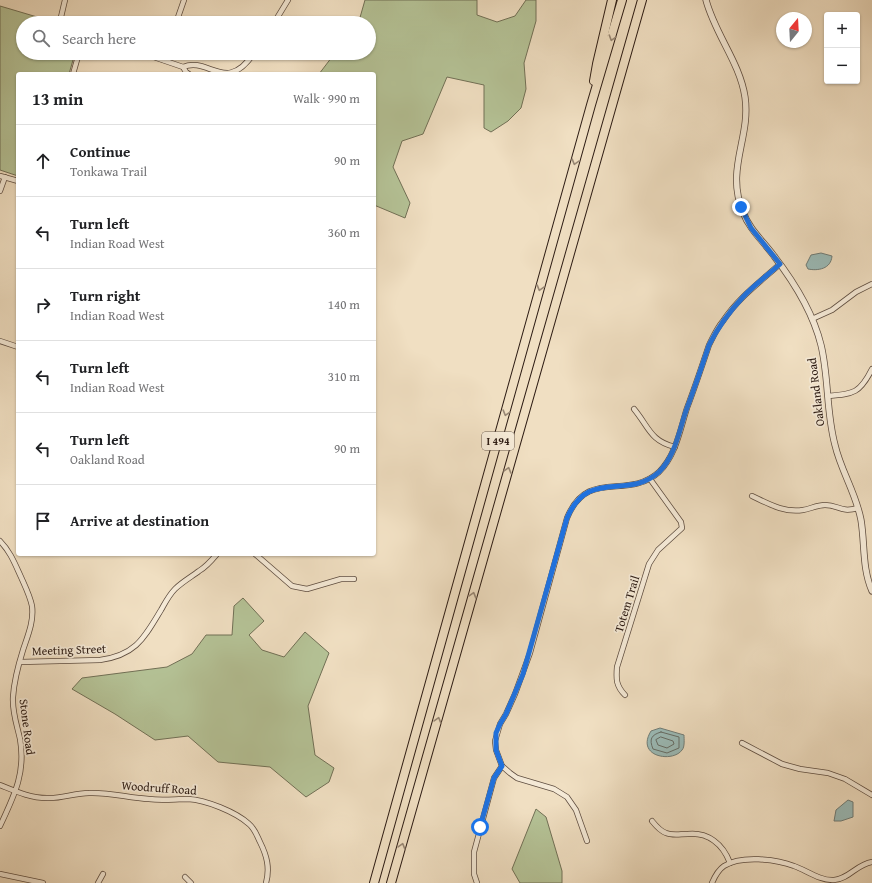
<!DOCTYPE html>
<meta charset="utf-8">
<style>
body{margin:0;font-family:"Gentium Book Plus",serif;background:#f2f2f2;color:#202124}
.controls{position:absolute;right:12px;top:12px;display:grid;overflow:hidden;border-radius:4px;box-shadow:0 1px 3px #0004}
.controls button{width:36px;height:36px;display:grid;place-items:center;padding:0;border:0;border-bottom:1px solid #e0e0e0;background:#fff;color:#202124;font:20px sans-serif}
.compass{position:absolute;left:776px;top:12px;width:36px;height:36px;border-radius:50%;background:#fff;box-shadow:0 1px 3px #0004;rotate:18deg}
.stop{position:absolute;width:12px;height:12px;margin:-9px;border:3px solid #1a73e8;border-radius:50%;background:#fff}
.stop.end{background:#1a73e8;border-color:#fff;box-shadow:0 1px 4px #0008}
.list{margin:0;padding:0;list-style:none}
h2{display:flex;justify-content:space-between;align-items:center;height:52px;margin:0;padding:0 16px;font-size:17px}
h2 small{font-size:13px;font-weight:400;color:#757577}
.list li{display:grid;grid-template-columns:26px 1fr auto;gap:12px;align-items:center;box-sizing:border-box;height:72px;padding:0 16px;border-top:1px solid #e0e0e0}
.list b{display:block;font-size:15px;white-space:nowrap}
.list p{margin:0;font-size:13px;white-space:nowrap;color:#757577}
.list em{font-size:13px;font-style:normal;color:#757577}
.icon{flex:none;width:22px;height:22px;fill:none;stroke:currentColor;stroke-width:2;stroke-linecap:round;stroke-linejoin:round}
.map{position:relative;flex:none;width:872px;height:883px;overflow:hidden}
.search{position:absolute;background:#fff;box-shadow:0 1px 3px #0004;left:16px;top:16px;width:360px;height:44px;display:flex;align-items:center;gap:10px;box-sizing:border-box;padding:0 14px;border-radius:22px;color:#757577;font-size:15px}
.panel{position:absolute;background:#fff;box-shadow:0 1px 3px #0004;left:16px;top:72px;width:360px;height:484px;border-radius:4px}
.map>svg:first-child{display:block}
.green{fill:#b5c397;stroke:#717056}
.water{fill:#9bbcb9;stroke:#6f7c77}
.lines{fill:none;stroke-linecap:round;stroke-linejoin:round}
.shore{stroke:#646c66;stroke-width:1}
.minor-casing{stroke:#5e4d40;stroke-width:6}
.tertiary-casing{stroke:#5e4d40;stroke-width:7}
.motorway-casing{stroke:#2d1c14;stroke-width:10}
.minor{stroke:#f5ead7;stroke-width:4.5}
.tertiary{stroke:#f5ead7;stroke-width:5.5}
.motorway{stroke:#f0dfc2;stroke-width:8}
.oneway{stroke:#988774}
.route{stroke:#1a73e8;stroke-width:5}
.labels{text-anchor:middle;stroke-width:3.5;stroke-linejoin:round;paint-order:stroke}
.shield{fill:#f5ead7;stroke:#695a4e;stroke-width:1}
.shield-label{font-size:11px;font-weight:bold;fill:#2d1c14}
.street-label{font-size:12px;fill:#2d1c14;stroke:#f5ead7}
</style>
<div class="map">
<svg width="872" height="883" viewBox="0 0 872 883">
<rect width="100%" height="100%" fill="#f0dfc2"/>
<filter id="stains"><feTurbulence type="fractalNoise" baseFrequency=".005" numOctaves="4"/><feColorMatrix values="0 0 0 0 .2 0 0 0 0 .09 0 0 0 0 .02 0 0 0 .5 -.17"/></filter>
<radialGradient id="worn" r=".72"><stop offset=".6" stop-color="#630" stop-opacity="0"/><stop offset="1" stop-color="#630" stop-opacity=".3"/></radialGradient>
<g class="green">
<polygon points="365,0 477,0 477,15 497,22 515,16 526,0 536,0 536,21 524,63 526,89 521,108 508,121 491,132 484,128 484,85 447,77 423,134 402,141 393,167 410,203 405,218 374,205 374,74 319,74 335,53 369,53 369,23 358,23 359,21"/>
<polygon points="0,6 54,22 23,23 23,53 75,53 69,74 18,74 18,176 0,170"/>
<polygon points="243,598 264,621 249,635 262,650 284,657 305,632 329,653 308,706 315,755 334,768 329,782 306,797 270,767 218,762 188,736 155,740 115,714 72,689 82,678 167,667 192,654 206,635 232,635 234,606"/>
<polygon points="536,809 546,817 562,871 562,883 520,883 512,869"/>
</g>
<g class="water">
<path d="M821 253 832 256C831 269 818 271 808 269L806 265 811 255Z"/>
<path d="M660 728 684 735C684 739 685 747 682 750 673 763 635 757 651 731Z"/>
<polygon points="848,800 853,802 853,817 841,821 834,821 836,810"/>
</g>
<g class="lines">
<g class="shore">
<path d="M661 732 679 737V748L667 753 653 749C649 739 651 735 661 732Z"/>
<polygon points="661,737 673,741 674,744 667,748 658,745 656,740"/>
</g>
<g class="minor-casing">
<g id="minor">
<polyline points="63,23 61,17 65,0"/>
<polyline points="176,23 184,0"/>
<polyline points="274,23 288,0"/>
<polyline points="142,53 183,67 186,72 189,74"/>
<polyline points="164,60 166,53"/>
<path d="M183 67C209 56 226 95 254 53"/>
<polyline points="73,74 79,53"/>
<polyline points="0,176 18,181"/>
<polyline points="0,191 5,177"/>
<polyline points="812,319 832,310 856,292 872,284"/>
<polyline points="0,341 18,347"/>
<path d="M828 396C854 394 860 393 872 369"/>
<path d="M634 409C649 427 650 441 675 447"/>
<path d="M752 496C769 504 784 513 803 510 810 509 817 505 825 505 839 505 840 513 858 508"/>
<path d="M0 541C10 551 15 564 21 577 25 586 30 596 32 606 34 621 28 635 23 650 18 666 14 681 13 697 12 712 17 725 20 739 26 773 14 796 0 826"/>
<polyline points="255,554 292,586 307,589 341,579 354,579"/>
<path d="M20 662 100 660C136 655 144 638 161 610 165 603 169 595 175 589 182 582 191 577 199 571 206 567 212 560 217 554"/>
<path d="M625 695C616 686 616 679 617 667L649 564 658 550 682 528 681 522 650 479"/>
<polyline points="742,743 782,764 800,769 828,773 845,779 872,795"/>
<path d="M0 785C15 791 30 798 47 798 61 799 74 793 89 793 109 792 129 798 149 799 162 801 175 799 188 799 206 800 236 812 249 824 255 829 257 836 260 842 267 856 270 868 266 883"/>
<path d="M652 821C656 826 660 831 666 833 673 836 680 834 688 834 708 832 723 844 730 863"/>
<path d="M587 841 576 810 567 797 554 789 517 778 510 773 502 766 496 750 495 741 500 724 506 714 515 694 530 653 567 518C588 467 627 501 659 472 676 455 680 430 687 408 695 387 702 366 709 345 713 337 717 328 723 321 738 298 760 282 780 264"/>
<polyline points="0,874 43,883"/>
<polyline points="185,877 191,883"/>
<polyline points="98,883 103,874"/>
<polyline points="477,883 474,874 474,852 494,778 502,766"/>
<path d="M712 883C715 876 718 870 724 866 741 855 776 859 794 866 806 870 820 881 834 880 849 879 857 864 872 862"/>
</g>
</g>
<g class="tertiary-casing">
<path id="tertiary" d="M706 0C715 34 740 63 745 97 751 138 725 169 743 212 749 229 763 241 774 256 794 282 813 312 821 345 829 378 826 412 835 445 841 471 856 493 861 520 865 544 862 568 872 591"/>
</g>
<g class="motorway-casing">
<g id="motorway">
<polyline points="594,81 597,64 612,0"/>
<polyline points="374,883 591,105 622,0"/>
<polyline points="391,883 642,0"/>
</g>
</g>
<use href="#minor" class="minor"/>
<use href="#tertiary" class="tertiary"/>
<use href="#motorway" class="motorway"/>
</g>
<defs><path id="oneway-chevron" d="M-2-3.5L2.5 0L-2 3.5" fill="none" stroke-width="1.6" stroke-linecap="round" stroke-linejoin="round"/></defs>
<g class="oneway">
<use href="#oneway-chevron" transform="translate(612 38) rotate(107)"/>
<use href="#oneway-chevron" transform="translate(575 162) rotate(106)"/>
<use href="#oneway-chevron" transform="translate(540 288) rotate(106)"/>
<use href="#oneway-chevron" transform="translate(506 413) rotate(106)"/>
<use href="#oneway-chevron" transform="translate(508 470) rotate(-74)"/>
<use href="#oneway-chevron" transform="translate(473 595) rotate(-74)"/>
<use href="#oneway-chevron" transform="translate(438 720) rotate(-74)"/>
<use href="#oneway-chevron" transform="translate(402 846) rotate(-74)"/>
</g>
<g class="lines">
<path class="route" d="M480 827 494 778 502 766 496 750V733L500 724 506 714 523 674 567 518C589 467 627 501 659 472 676 455 679 430 687 408 695 387 702 366 709 345 718 327 729 312 743 297 754 285 768 275 780 264L751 228 741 207"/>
</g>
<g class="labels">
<rect class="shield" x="482" y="432" width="32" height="18" rx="3"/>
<g class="shield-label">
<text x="498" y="445">I 494</text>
</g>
<g class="street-label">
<text transform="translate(816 392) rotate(-97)" y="4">Oakland Road</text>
<text transform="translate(627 604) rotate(-73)" y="4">Totem Trail</text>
<text transform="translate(69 650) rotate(-2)" y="4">Meeting Street</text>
<text transform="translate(27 727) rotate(83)" y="4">Stone Road</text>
<text transform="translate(159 788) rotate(4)" y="4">Woodruff Road</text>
</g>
</g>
<rect width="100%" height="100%" filter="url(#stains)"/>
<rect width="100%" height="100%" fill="url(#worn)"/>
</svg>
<div class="controls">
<button>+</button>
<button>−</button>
</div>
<svg class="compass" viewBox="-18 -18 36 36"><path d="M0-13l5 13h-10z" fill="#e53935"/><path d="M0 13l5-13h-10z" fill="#757577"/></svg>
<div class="stop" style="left:480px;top:827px"></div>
<div class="stop end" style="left:741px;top:207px"></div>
<div class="search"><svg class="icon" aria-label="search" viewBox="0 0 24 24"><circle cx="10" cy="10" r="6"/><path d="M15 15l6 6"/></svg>Search here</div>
<section class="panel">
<h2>13 min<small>Walk · 990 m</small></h2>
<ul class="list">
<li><svg class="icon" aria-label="ahead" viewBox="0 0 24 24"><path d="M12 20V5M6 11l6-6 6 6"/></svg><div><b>Continue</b><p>Tonkawa Trail</p></div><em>90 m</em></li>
<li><svg class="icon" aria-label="left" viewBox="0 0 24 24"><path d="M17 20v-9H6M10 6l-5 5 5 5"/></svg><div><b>Turn left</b><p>Indian Road West</p></div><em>360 m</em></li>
<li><svg class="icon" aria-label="right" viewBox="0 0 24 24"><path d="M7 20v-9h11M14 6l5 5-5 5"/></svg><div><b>Turn right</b><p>Indian Road West</p></div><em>140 m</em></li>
<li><svg class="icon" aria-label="left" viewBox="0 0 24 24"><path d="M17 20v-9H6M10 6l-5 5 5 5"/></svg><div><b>Turn left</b><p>Indian Road West</p></div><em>310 m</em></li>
<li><svg class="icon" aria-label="left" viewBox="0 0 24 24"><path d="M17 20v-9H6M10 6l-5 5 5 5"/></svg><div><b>Turn left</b><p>Oakland Road</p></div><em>90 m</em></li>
<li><svg class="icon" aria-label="arrive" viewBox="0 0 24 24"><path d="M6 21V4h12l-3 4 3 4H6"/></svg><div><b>Arrive at destination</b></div></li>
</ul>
</section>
</div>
